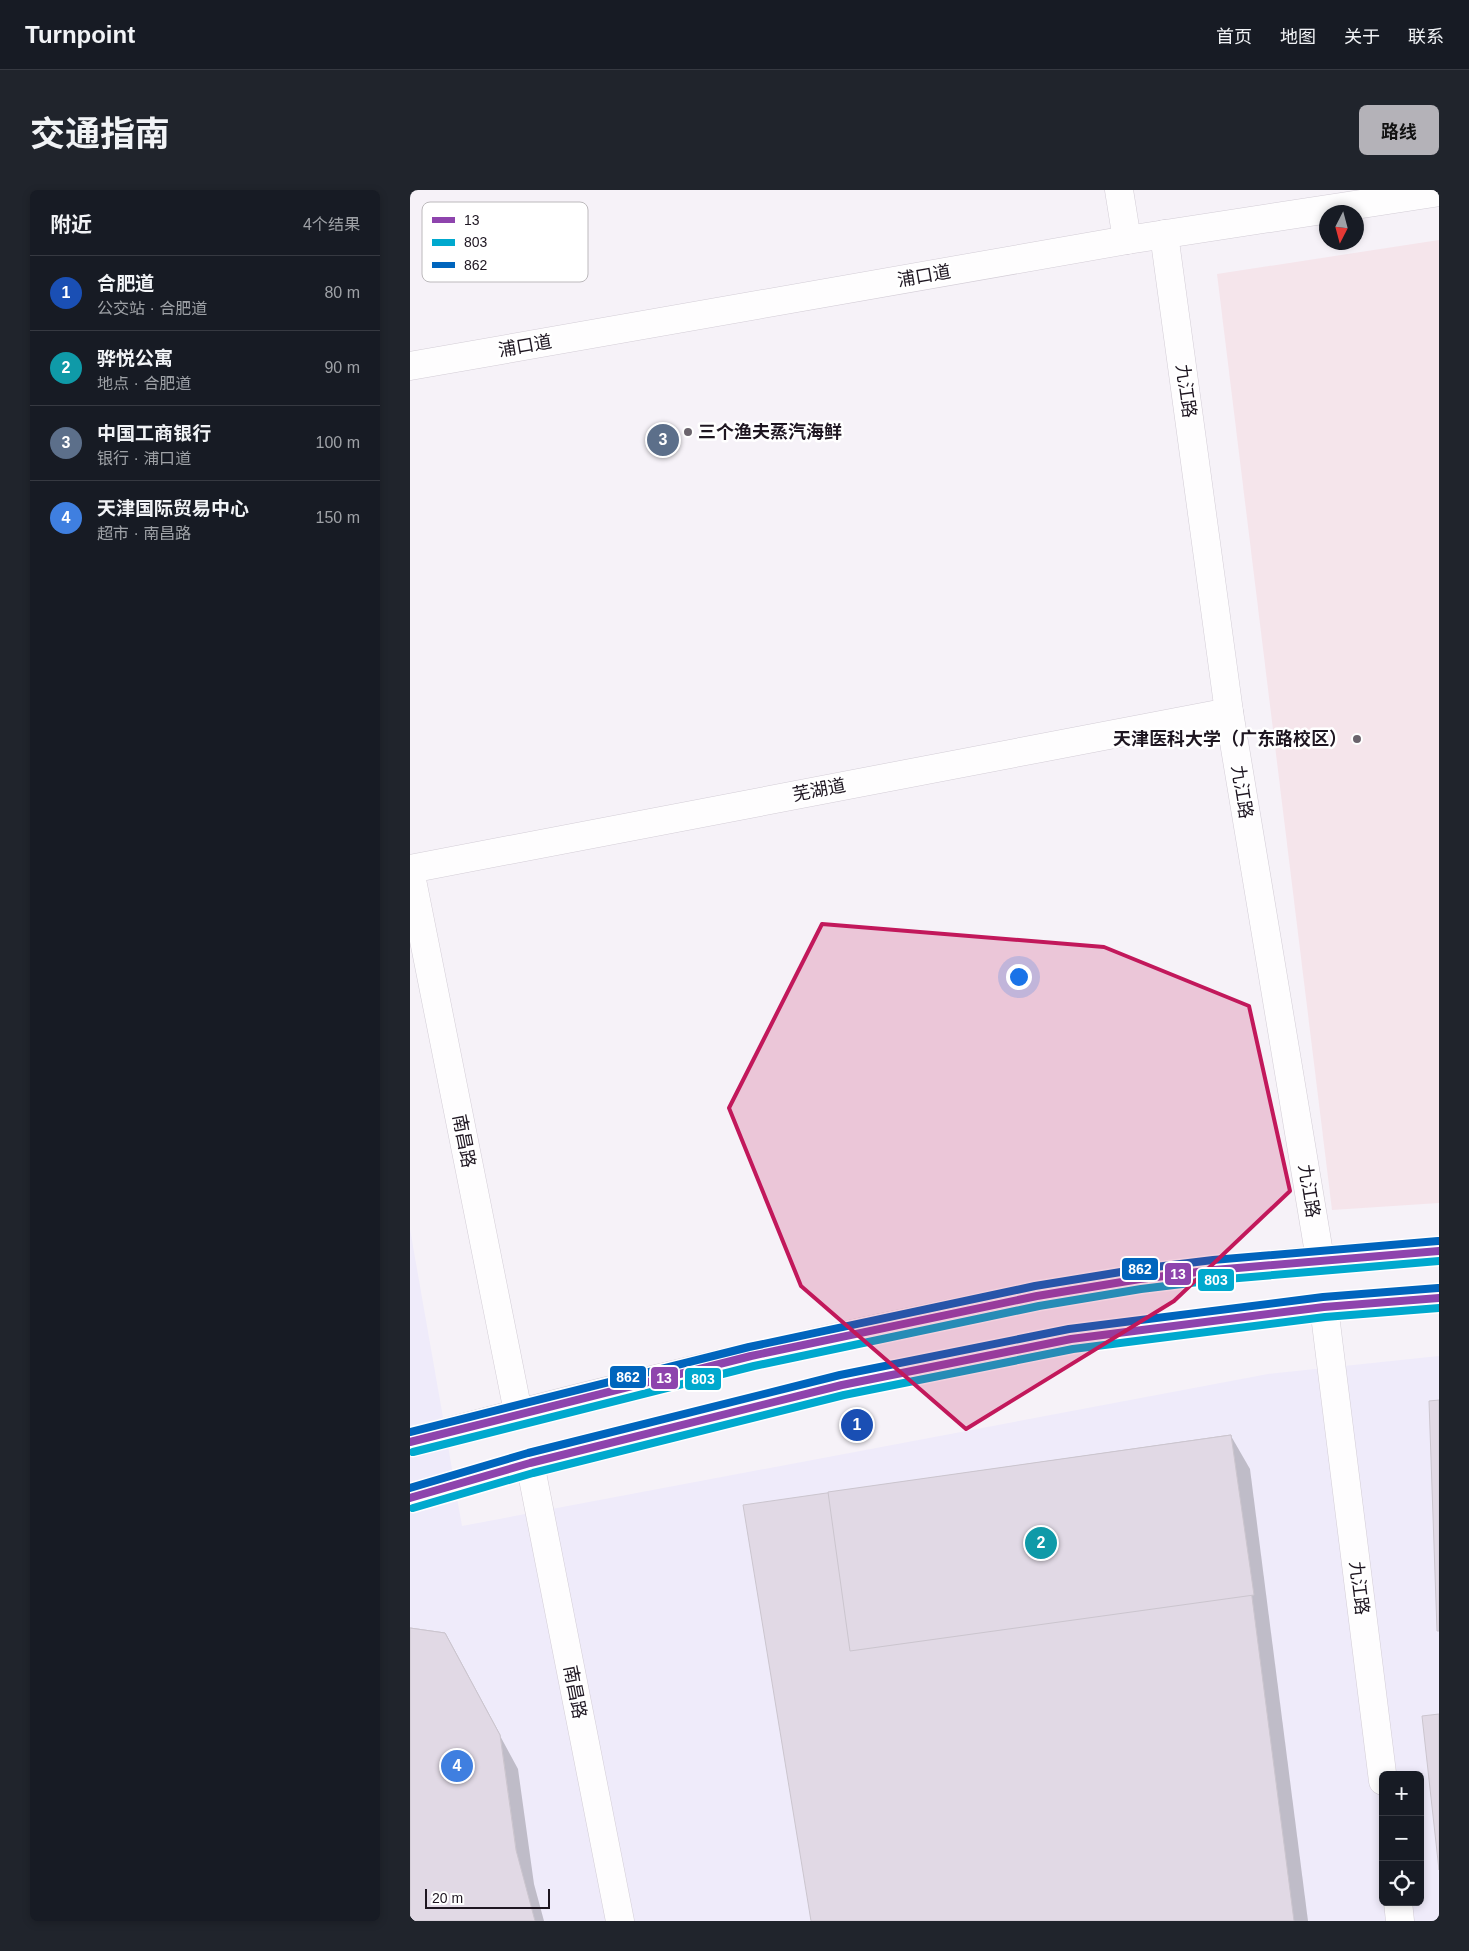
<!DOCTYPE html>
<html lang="zh">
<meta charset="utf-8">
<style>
body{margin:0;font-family:Arial,"Noto Sans SC",sans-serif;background:#20242c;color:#f1f3f6}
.controls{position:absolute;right:15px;bottom:15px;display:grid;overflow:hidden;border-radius:8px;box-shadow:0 2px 8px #0003}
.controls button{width:45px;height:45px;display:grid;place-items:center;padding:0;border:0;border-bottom:1px solid #363941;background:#171b24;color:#f1f3f6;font:25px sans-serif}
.compass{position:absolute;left:909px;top:15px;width:45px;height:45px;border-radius:50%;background:#171b24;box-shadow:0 2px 8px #0003;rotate:186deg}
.scale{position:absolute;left:15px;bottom:12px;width:125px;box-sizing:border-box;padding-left:5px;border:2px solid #1e1621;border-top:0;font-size:14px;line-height:18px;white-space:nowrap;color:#1e1621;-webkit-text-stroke:4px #fff;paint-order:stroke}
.you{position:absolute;left:608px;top:786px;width:18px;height:18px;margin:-12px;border:4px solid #fff;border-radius:50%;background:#1a73e8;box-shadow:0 0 0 8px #1a73e833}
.badge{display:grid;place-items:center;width:32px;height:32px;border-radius:50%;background:#b4b2b8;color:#fff;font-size:16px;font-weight:700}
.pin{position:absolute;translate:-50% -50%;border:2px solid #fff;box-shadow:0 1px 5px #0006}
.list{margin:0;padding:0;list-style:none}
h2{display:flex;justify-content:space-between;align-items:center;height:65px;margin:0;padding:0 20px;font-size:21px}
h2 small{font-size:16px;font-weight:400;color:#9ea1a6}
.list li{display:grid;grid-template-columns:32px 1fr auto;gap:15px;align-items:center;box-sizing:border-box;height:75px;padding:0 20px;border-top:1px solid #363941}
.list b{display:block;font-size:19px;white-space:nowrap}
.list p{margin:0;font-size:16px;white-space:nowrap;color:#9ea1a6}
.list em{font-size:16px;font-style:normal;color:#9ea1a6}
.icon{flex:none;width:28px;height:28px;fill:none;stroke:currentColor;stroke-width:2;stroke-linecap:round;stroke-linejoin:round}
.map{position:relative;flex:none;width:1029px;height:1731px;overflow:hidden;border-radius:8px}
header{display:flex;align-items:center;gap:30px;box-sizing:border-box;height:70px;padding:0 25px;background:#171b24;border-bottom:1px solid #363941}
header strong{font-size:24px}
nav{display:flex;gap:28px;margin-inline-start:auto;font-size:18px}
.intro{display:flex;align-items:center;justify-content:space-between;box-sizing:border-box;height:120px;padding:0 30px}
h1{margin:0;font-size:35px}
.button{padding:12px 22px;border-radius:8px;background:#b4b2b8;color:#111;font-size:18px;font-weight:700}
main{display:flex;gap:30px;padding:0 30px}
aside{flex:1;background:#171b24;border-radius:8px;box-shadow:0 2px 8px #0003}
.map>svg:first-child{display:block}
.commercial{fill:#efebfa;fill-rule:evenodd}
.education{fill:#f5e5eb}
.shadow{fill:#0003}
.building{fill:#e1d9e5;stroke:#cbc5ce}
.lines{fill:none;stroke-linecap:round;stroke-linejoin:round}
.minor-casing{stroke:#d3cdd6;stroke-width:29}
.major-casing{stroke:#d3cdd6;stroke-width:29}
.minor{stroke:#fefdfe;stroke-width:28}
.major{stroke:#fefdfe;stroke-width:28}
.bus-1-casing{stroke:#fff;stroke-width:11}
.bus-2-casing{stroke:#fff;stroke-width:11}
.bus-3-casing{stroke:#fff;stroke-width:11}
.bus-1{stroke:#8e44ad;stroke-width:8}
.bus-2{stroke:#00a9ce;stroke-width:8}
.bus-3{stroke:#0065bd;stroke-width:8}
.marked{fill:#c2185b;fill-opacity:0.2;stroke:#c2185b;stroke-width:4;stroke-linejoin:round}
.poi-dot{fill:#6a636c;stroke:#fff;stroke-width:2}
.labels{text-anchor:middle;stroke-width:5;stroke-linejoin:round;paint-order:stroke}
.street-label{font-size:18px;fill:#1e1621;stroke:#fff}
.poi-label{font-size:18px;font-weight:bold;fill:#1e1621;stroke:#fff;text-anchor:start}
.key{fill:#fff;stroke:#bcb9bc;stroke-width:1}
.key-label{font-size:14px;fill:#1e1621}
.line-badge{stroke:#fff;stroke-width:2}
.badge-label{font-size:14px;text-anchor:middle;font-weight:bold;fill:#fff}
</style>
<header>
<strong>Turnpoint</strong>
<nav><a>首页</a><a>地图</a><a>关于</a><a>联系</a></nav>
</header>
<div class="intro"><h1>交通指南</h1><a class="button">路线</a></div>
<main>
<aside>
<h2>附近<small>4个结果</small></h2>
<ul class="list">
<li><span class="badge" style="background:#1a4fb4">1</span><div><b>合肥道</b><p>公交站 · 合肥道</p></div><em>80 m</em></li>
<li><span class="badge" style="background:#0f9aa8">2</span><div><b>骅悦公寓</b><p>地点 · 合肥道</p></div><em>90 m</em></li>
<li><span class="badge" style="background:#5c6f8a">3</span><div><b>中国工商银行</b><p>银行 · 浦口道</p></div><em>100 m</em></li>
<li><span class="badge" style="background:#3f7fe0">4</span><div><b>天津国际贸易中心</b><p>超市 · 南昌路</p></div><em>150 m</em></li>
</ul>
</aside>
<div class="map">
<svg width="1029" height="1731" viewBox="0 0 1029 1731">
<rect width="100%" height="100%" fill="#f6f2f8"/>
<path class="commercial" d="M0 1039 52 1336 858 1184 1029 1166V1731H0ZM973 1585H1010V1712H973Z"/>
<polygon class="education" points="1029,50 1029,1013 922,1020 807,84"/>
<g class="shadow">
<polygon points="821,1246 840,1279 898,1731 403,1731"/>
<polygon points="0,1439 53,1477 108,1579 124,1694 134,1731 0,1731"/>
</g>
<g class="building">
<polygon points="1029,1210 1029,1441 1027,1441 1019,1211"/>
<polygon points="821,1245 884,1731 401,1731 333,1315"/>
<polygon points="821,1245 844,1405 440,1461 418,1302"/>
<polygon points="0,1438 35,1443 90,1545 106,1660 77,1710 60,1731 0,1731"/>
<polygon points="0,1438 35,1443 90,1545 106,1660 125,1731 0,1731"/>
<polygon points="1029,1524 1029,1680 1012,1526"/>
</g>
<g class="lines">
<g class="minor-casing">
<g id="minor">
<polyline points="709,0 717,50"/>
<polyline points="754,44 819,522 910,1069"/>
<polyline points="0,176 717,50 1029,2"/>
<polyline points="0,679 819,522"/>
<polyline points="0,680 108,1222"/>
<polyline points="914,1117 973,1591"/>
<polyline points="120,1273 210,1731"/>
<polyline points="988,1712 990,1731"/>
</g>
</g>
<g class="major-casing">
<g id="major">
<path d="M0 1252C151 1211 303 1174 456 1141 547 1122 638 1102 730 1089 829 1076 929 1068 1029 1061"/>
<polyline points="0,1308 120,1273 432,1195 661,1149 914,1117 1029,1108"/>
</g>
</g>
<use href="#minor" class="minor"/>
<use href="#major" class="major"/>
<g class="bus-1-casing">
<g id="bus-1">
<polyline points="0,1252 341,1166 627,1106 730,1089 804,1080 1029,1061"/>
<polyline points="0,1308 120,1273 432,1195 661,1149 914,1117 1029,1108"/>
</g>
</g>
<g class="bus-2-casing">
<g id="bus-2">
<polyline points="3,1262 344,1176 629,1116 731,1099 805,1090 1029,1071"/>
<polyline points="3,1318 123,1283 434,1205 663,1159 915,1127 1029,1118"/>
</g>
</g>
<g class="bus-3-casing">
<g id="bus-3">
<polyline points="0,1242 339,1157 625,1096 729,1079 803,1070 1028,1051"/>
<polyline points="0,1298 118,1263 430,1185 659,1139 913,1107 1028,1098"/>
</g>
</g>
<use href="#bus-1" class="bus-1"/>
<use href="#bus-2" class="bus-2"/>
<use href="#bus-3" class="bus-3"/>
</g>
<path class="marked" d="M412 734 694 757 839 816 880 1001 764 1111 556 1239 391 1096 319 918Z"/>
<g class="poi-dot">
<circle cx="278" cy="242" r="5"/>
<circle cx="947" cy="549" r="5"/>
</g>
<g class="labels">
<g class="street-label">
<text transform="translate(514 86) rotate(-10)" y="6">浦口道</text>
<text transform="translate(115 156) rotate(-10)" y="6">浦口道</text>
<text transform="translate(776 201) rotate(82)" y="6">九江路</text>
<text transform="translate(409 600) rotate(-11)" y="6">芜湖道</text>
<text transform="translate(832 602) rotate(81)" y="6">九江路</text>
<text transform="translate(54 951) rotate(79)" y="6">南昌路</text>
<text transform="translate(899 1001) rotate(81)" y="6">九江路</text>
<text transform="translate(949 1398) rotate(83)" y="6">九江路</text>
<text transform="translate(165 1502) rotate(79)" y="6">南昌路</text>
</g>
<g class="poi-label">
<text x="288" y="248">三个渔夫蒸汽海鲜</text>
<text x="937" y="555" text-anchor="end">天津医科大学（广东路校区）</text>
</g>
</g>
<rect x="12" y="12" width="166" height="80" rx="8" class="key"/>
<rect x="22" y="27" width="23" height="6" fill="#8e44ad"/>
<rect x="22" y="49" width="23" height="7" fill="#00a9ce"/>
<rect x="22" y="72" width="23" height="6" fill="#0065bd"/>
<g class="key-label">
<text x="54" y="35">13</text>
<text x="54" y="57">803</text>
<text x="54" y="80">862</text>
</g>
<g class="line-badge">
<rect x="711" y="1067" width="38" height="24" rx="5" fill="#0065bd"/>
<rect x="754" y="1072" width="28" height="24" rx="5" fill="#8e44ad"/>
<rect x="787" y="1078" width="38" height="24" rx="5" fill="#00a9ce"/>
<rect x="199" y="1175" width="38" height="24" rx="5" fill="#0065bd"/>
<rect x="240" y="1176" width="29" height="24" rx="5" fill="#8e44ad"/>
<rect x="274" y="1177" width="38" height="24" rx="5" fill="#00a9ce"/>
</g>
<g class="badge-label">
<text x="730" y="1084">862</text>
<text x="768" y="1089">13</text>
<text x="806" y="1095">803</text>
<text x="218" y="1192">862</text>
<text x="254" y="1193">13</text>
<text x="293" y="1194">803</text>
</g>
</svg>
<div class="controls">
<button>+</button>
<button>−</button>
<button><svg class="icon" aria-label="locate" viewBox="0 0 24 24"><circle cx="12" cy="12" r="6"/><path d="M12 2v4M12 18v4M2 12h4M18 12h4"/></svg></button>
</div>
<svg class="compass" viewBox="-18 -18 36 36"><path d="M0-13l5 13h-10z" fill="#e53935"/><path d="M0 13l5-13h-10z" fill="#9ea1a6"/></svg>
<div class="scale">20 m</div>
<div class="you"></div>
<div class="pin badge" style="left:447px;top:1235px;background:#1a4fb4">1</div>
<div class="pin badge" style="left:631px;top:1353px;background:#0f9aa8">2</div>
<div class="pin badge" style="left:253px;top:250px;background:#5c6f8a">3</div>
<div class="pin badge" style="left:47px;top:1576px;background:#3f7fe0">4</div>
</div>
</main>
